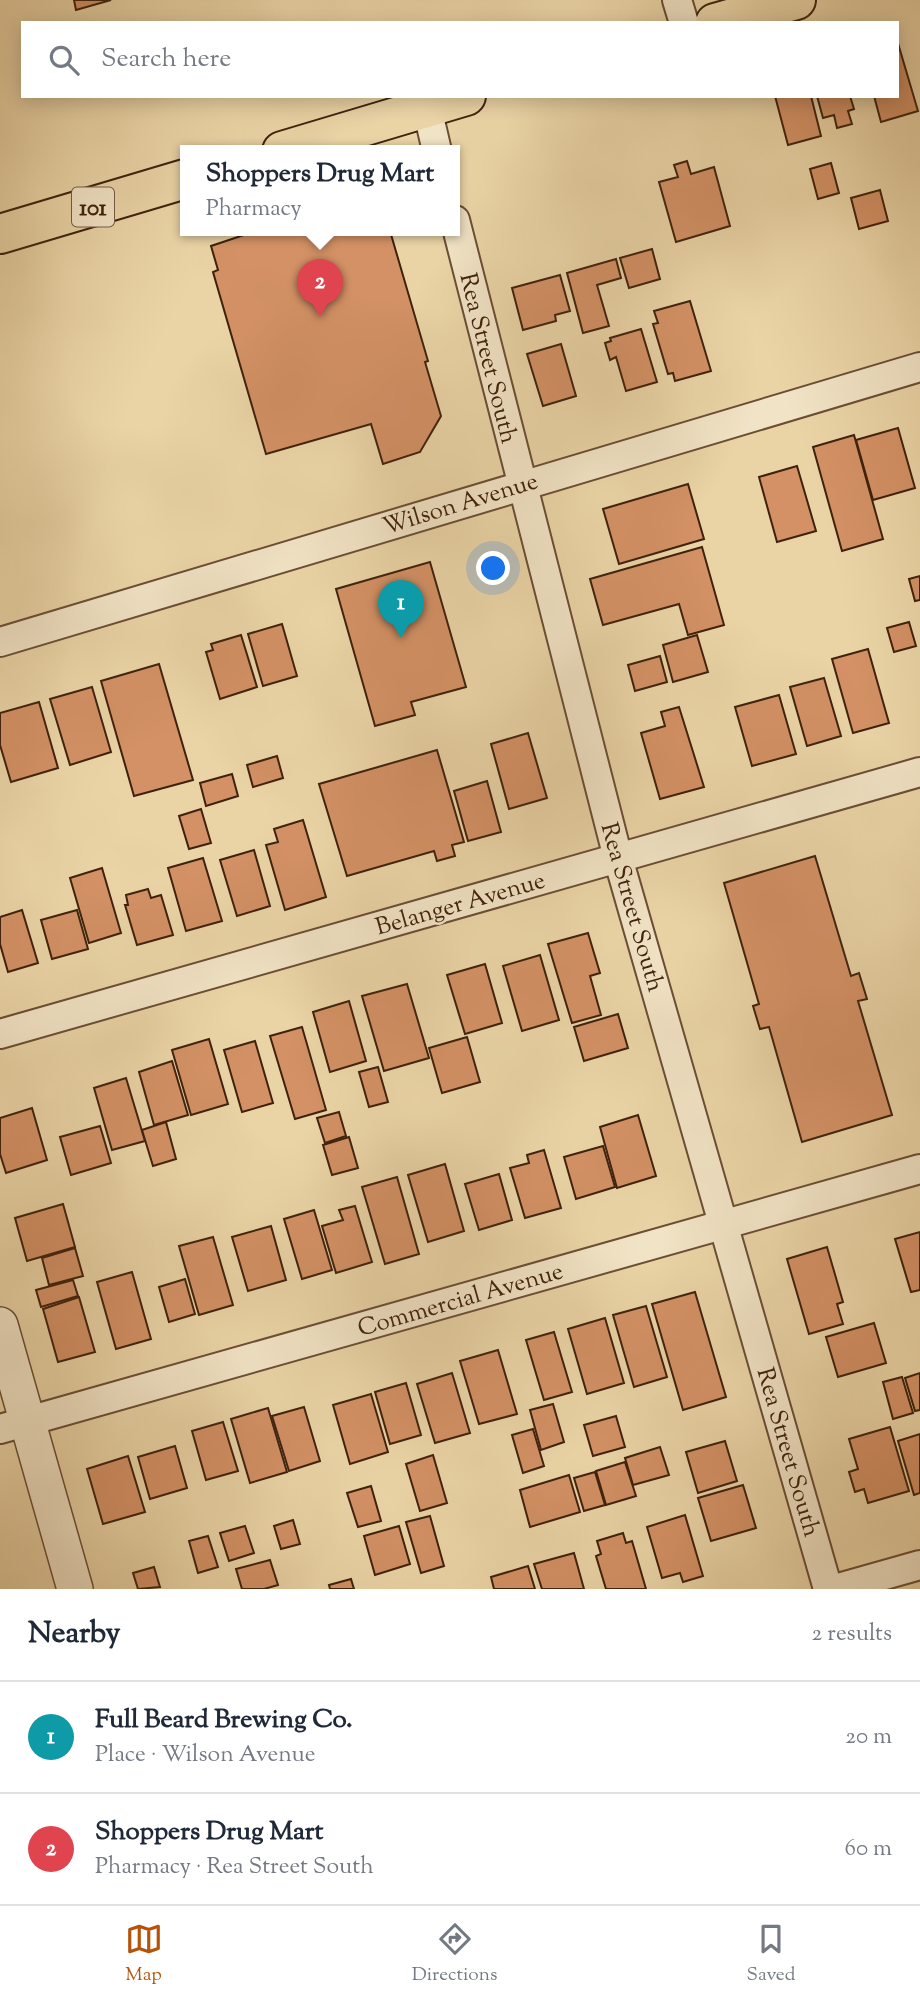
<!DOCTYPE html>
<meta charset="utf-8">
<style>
body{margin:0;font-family:"Sorts Mill Goudy",serif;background:#f2f2f3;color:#1f2937}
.you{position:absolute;left:494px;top:569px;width:24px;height:24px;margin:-18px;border:5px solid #fff;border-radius:50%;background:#1a73e8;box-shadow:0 0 0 10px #1a73e833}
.badge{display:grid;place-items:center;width:46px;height:46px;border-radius:50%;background:#b45309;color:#fff;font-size:23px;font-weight:700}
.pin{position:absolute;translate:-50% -58px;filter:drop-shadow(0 2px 4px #0008)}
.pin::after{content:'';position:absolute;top:37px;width:24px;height:21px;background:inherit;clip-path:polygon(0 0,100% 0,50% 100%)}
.popup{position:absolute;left:180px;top:145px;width:280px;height:91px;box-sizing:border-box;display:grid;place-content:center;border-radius:0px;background:#fff;filter:drop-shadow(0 2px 5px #0005);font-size:23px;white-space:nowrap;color:#747a83}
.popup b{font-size:26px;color:#1f2937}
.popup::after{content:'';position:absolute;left:50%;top:100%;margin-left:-14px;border:14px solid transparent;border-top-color:#fff}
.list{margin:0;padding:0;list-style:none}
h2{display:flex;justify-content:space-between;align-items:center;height:91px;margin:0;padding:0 28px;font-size:30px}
h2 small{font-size:23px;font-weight:400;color:#747a83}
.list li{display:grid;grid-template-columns:46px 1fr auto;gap:21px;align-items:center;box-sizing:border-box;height:112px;padding:0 28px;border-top:2px solid #e0e1e3}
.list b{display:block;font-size:26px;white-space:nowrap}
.list p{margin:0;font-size:23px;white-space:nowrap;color:#747a83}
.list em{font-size:23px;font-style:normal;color:#747a83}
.icon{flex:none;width:38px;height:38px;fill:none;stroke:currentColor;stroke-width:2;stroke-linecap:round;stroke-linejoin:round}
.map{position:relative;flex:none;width:920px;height:1589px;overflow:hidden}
.search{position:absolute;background:#fff;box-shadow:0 4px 18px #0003;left:21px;right:21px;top:21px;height:77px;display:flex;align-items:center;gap:18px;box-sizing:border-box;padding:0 24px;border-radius:0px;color:#747a83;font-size:26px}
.sheet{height:315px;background:#fff}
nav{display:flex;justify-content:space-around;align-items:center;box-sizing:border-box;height:98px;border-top:2px solid #e0e1e3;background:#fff;font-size:19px;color:#747a83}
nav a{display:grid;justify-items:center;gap:4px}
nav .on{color:#b45309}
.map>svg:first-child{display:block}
.building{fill:#d39165;stroke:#3f220e;stroke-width:2}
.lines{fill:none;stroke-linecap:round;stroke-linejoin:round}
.minor-casing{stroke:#6a4e34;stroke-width:32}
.tertiary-casing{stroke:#6a4e34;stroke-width:38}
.primary-casing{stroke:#3f220e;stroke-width:42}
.minor{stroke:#f1e3c5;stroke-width:28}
.tertiary{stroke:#f1e3c5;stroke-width:35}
.primary{stroke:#ead4a6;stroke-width:38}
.labels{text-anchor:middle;stroke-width:5;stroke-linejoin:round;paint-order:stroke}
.shield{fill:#f1e3c5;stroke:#745c45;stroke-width:2}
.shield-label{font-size:23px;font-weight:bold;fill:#3f220e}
.street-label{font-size:24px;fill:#3f220e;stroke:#f1e3c5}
</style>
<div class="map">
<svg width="920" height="1589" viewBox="0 0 920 1589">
<rect width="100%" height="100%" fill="#ead4a6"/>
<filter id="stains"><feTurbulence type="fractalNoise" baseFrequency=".00286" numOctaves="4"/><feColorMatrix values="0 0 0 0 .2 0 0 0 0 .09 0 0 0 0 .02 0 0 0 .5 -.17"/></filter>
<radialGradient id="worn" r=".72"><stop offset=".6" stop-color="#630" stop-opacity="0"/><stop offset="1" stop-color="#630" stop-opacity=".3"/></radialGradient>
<g class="building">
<polygon points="74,0 111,0 76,10"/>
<polygon points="897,40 918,111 881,122 874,96 897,96"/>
<polygon points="775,96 811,96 821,136 788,145"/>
<polygon points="817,96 850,96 854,109 848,111 852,124 837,128 834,115 823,118"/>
<polygon points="687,161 691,174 714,167 730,226 676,242 659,182 678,177 674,165"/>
<polygon points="831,163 839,193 818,199 810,169"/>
<polygon points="880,190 888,221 859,229 851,198"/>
<polygon points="256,231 390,231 428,361 425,362 441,416 420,452 383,464 371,424 266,454 213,272 218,270 211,246"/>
<polygon points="652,249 660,279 629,288 620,258"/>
<polygon points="616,259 621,278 597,285 609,326 583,333 567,273"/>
<polygon points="560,275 570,311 555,315 556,321 523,330 512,288"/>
<polygon points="690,301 711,371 675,381 673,373 668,374 653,324 658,323 654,311"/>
<polygon points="641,329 657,382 626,391 616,357 610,360 605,343 611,341 610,338"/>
<polygon points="561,344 576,396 543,406 527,354"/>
<polygon points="898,428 915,488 873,500 856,440"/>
<polygon points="854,435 883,539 842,551 813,447"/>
<polygon points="797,466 816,531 777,542 759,477"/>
<polygon points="688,484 704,539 619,564 603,509"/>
<polygon points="702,547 724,625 688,635 679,604 603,625 590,579"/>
<polygon points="430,562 466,687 411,702 415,715 375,726 336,589"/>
<polygon points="920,576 920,600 915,601 909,579"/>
<polygon points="909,622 916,646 894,652 887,628"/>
<polygon points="282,624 297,676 263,686 248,634"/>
<polygon points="241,635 257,687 220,699 206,652 213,650 211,644"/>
<polygon points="697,635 708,672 673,682 663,645"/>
<polygon points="868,649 889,723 853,733 832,659"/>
<polygon points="660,656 667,682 635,691 628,665"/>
<polygon points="159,664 193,780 134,796 101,681"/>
<polygon points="824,678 841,736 807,746 790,687"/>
<polygon points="92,687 111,752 70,765 50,699"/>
<polygon points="779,695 796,754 752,766 735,707"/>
<polygon points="39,702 58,768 11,782 0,745 0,713"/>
<polygon points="679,707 704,787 660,799 641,733 665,726 661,712"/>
<polygon points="528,733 547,798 509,809 491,744"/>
<polygon points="437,750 464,842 452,845 455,856 437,861 434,851 347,876 319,784"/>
<polygon points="277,756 283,778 253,787 247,765"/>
<polygon points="232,774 238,796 206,806 200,783"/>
<polygon points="487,781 501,832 468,841 454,791"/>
<polygon points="201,809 211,843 189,849 179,816"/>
<polygon points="303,820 326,897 285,910 266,845 278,842 274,829"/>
<polygon points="254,850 270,906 237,916 220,860"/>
<polygon points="815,856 851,976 859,973 867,999 858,1001 892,1115 802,1142 769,1027 760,1029 753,1006 759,1004 724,883"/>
<polygon points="203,858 222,921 186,931 168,868"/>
<polygon points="102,868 121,933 89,943 70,878"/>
<polygon points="148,889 151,898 161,895 173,935 137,945 125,905 128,905 126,895"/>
<polygon points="22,910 38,963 8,972 0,944 0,917"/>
<polygon points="77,910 88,949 52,959 41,920"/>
<polygon points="588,933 600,973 590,976 601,1015 572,1023 548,944"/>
<polygon points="540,955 559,1020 522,1031 503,966"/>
<polygon points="485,964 502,1023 465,1034 447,975"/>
<polygon points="407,984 429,1058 384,1071 362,996"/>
<polygon points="349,1001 366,1061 330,1072 313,1012"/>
<polygon points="618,1014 628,1048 584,1061 574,1027"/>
<polygon points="302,1027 326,1110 295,1119 270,1036"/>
<polygon points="467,1037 480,1082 442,1093 429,1048"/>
<polygon points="209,1039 228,1104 191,1115 172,1050"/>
<polygon points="255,1041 273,1103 242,1112 224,1050"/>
<polygon points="172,1061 188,1115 154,1125 139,1072"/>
<polygon points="378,1067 388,1102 369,1107 359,1072"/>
<polygon points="126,1078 145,1141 112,1150 94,1088"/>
<polygon points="32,1108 47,1160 6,1173 0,1154 0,1118"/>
<polygon points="339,1112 346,1136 325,1143 317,1118"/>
<polygon points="638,1115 656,1176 617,1188 600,1127"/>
<polygon points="166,1122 176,1159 153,1166 142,1130"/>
<polygon points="100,1126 111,1163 71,1175 60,1137"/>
<polygon points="349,1137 358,1168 332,1175 323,1145"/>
<polygon points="603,1146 615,1187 576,1199 564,1157"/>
<polygon points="544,1150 561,1208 525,1218 510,1168 529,1163 527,1155"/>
<polygon points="445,1164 464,1231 428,1242 408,1175"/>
<polygon points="499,1174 512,1220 479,1230 465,1184"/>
<polygon points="397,1177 419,1254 385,1264 362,1187"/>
<polygon points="63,1204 75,1247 27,1261 15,1218"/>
<polygon points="355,1206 372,1262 336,1273 322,1226 343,1220 339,1210"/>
<polygon points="314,1210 332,1270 302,1279 284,1219"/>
<polygon points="271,1226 286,1280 248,1291 232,1237"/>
<polygon points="920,1232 920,1290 911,1292 895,1239"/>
<polygon points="213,1237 233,1305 199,1315 179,1246"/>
<polygon points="827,1247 843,1302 837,1304 843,1324 809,1334 787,1259"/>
<polygon points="75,1248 83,1276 49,1285 42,1258"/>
<polygon points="132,1272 151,1339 116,1349 97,1282"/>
<polygon points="185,1279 195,1314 169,1322 159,1287"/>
<polygon points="73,1280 78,1296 41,1307 36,1290"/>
<polygon points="695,1292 726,1397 683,1410 652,1304"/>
<polygon points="79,1297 95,1352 58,1362 43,1309"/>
<polygon points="646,1306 667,1377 634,1387 613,1315"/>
<polygon points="605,1318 624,1383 587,1394 568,1329"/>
<polygon points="874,1323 886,1363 838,1377 826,1337"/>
<polygon points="554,1332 572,1392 544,1400 526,1340"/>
<polygon points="498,1350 517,1414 479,1424 460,1361"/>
<polygon points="452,1373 470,1433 435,1443 417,1384"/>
<polygon points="920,1373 920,1410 915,1411 905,1378"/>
<polygon points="902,1377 913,1413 893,1419 883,1382"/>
<polygon points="406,1383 421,1435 390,1444 375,1392"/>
<polygon points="371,1394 388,1452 350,1464 333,1405"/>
<polygon points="553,1404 564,1442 541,1450 530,1410"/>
<polygon points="304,1407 320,1461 289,1471 272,1416"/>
<polygon points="268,1408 287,1472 250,1483 231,1419"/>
<polygon points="616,1416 625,1447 593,1456 584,1425"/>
<polygon points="223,1422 238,1471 206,1480 192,1431"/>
<polygon points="890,1427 909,1491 868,1503 864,1489 855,1492 849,1472 858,1469 849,1439"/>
<polygon points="533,1429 544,1466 523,1473 512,1435"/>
<polygon points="920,1434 920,1493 914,1495 898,1441"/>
<polygon points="725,1441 737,1481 698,1493 686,1452"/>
<polygon points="175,1446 187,1488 150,1499 138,1457"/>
<polygon points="660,1447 669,1475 633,1485 625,1458"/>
<polygon points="433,1455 447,1503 420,1511 406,1464"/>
<polygon points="128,1456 145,1512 103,1524 87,1469"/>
<polygon points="625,1462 636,1496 606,1505 596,1471"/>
<polygon points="595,1472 605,1505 584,1511 574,1478"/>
<polygon points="569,1475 580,1512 530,1527 520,1490"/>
<polygon points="743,1485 756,1528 711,1541 698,1498"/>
<polygon points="371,1486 381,1521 358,1527 347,1493"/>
<polygon points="685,1515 703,1576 683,1582 680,1573 662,1578 647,1527"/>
<polygon points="430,1516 444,1566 421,1573 406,1522"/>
<polygon points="293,1520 300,1544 281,1549 274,1526"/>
<polygon points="245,1526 254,1553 229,1561 220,1533"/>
<polygon points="399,1526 410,1564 375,1575 364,1536"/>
<polygon points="623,1533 626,1543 632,1541 646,1589 606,1589 596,1556 601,1554 597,1541"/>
<polygon points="208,1536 218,1567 198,1573 189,1541"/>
<polygon points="574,1553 584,1589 542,1589 534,1564"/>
<polygon points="270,1560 278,1585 264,1589 242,1589 236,1569"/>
<polygon points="528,1566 535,1589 494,1589 491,1577"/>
<polygon points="154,1567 160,1587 138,1589 133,1573"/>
<polygon points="351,1579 354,1589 330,1589 329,1585"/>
</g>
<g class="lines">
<g class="minor-casing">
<g id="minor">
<polyline points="677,0 684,23"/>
<polyline points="427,108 437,151"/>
<polyline points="455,220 618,858 828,1589"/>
<polyline points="0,642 920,367"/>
<polyline points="0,1034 920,772"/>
<polyline points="0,1429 920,1169"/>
<polyline points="835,1589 920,1565"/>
</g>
</g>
<g class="tertiary-casing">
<polyline id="tertiary" points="0,1325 75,1589"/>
</g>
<g class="primary-casing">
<g id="primary">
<polyline points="715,23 796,0"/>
<polyline points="282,151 466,96"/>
<polyline points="0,234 185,179"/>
</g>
</g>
<use href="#minor" class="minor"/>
<use href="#tertiary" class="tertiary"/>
<use href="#primary" class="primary"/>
</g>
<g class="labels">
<rect class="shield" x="72" y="187.5" width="42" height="39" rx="5"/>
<g class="shield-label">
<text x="93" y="215">101</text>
</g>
<g class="street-label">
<text transform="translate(489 358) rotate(76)" y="8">Rea Street South</text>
<text transform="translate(460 503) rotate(-17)" y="8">Wilson Avenue</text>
<text transform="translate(460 903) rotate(-16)" y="8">Belanger Avenue</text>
<text transform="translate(633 907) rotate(74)" y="8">Rea Street South</text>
<text transform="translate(460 1299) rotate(-16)" y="8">Commercial Avenue</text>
<text transform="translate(789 1452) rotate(74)" y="8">Rea Street South</text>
</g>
</g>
<rect width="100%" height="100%" filter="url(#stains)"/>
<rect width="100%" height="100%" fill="url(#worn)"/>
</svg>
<div class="you"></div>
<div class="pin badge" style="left:401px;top:638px;background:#0f9aa8">1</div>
<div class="pin badge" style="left:320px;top:317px;background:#e0444e">2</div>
<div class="popup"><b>Shoppers Drug Mart</b>Pharmacy</div>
<div class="search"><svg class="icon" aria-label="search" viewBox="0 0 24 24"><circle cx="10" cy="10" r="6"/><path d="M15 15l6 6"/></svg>Search here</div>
</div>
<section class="sheet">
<h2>Nearby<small>2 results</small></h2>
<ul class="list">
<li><span class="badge" style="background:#0f9aa8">1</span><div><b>Full Beard Brewing Co.</b><p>Place · Wilson Avenue</p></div><em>20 m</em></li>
<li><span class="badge" style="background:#e0444e">2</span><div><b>Shoppers Drug Mart</b><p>Pharmacy · Rea Street South</p></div><em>60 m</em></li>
</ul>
</section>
<nav>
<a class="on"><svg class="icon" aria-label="map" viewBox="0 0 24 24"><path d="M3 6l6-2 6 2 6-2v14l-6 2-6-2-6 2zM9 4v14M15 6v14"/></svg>Map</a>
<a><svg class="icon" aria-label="directions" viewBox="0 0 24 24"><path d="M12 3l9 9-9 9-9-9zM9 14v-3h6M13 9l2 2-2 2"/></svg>Directions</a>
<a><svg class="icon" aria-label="saved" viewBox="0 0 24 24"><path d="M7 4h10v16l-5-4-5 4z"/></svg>Saved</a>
</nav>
